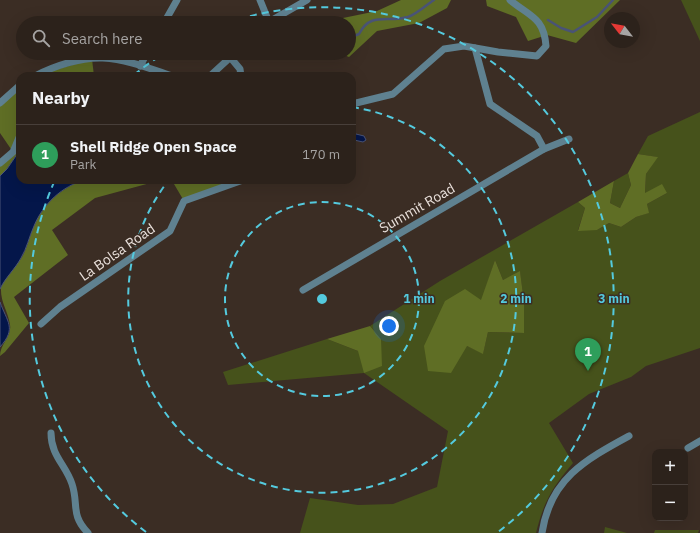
<!DOCTYPE html>
<meta charset="utf-8">
<style>
body{margin:0;font-family:"IBM Plex Sans",sans-serif;background:#342a24;color:#f1f3f6}
.controls{position:absolute;right:12px;bottom:12px;display:grid;overflow:hidden;border-radius:8px;box-shadow:0 4px 16px #0002}
.controls button{width:36px;height:36px;display:grid;place-items:center;padding:0;border:0;border-bottom:1px solid #483f3a;background:#2c221b;color:#f1f3f6;font:20px sans-serif}
.compass{position:absolute;left:604px;top:12px;width:36px;height:36px;border-radius:50%;background:#2c221b;box-shadow:0 4px 16px #0002;rotate:301deg}
.you{position:absolute;left:389px;top:326px;width:14px;height:14px;margin:-10px;border:3px solid #fff;border-radius:50%;background:#1a73e8;box-shadow:0 0 0 6px #1a73e833}
.badge{display:grid;place-items:center;width:26px;height:26px;border-radius:50%;background:#ea580c;color:#fff;font-size:13px;font-weight:700}
.pin{position:absolute;translate:-50% -33px;filter:drop-shadow(0 1px 2px #0008)}
.pin::after{content:'';position:absolute;top:21px;width:14px;height:12px;background:inherit;clip-path:polygon(0 0,100% 0,50% 100%)}
.list{margin:0;padding:0;list-style:none}
h2{display:flex;justify-content:space-between;align-items:center;height:52px;margin:0;padding:0 16px;font-size:17px}
h2 small{font-size:13px;font-weight:400;color:#a6a4a3}
.list li{display:grid;grid-template-columns:26px 1fr auto;gap:12px;align-items:center;box-sizing:border-box;height:60px;padding:0 16px;border-top:1px solid #483f3a}
.list b{display:block;font-size:15px;white-space:nowrap}
.list p{margin:0;font-size:13px;white-space:nowrap;color:#a6a4a3}
.list em{font-size:13px;font-style:normal;color:#a6a4a3}
.icon{flex:none;width:22px;height:22px;fill:none;stroke:currentColor;stroke-width:2;stroke-linecap:round;stroke-linejoin:round}
.map{position:relative;flex:none;width:700px;height:533px;overflow:hidden}
.search{position:absolute;background:#2c221b;box-shadow:0 4px 16px #0002;left:16px;top:16px;width:340px;height:44px;display:flex;align-items:center;gap:10px;box-sizing:border-box;padding:0 14px;border-radius:22px;color:#a6a4a3;font-size:15px}
.panel{position:absolute;background:#2c221b;box-shadow:0 4px 16px #0002;left:16px;top:72px;width:340px;height:112px;border-radius:12px}
.map>svg:first-child{display:block}
.green{fill:#46521b;fill-rule:evenodd}
.forest{fill:#5f6e25}
.water{fill:#04164a;stroke:#495376}
.lines{fill:none;stroke-linecap:round;stroke-linejoin:round}
.stream{stroke:#495376;stroke-width:2.5}
.minor{stroke:#5f8190;stroke-width:7}
.ring{fill:none;stroke:#54cade;stroke-width:2;stroke-dasharray:7 5}
.labels{text-anchor:middle;stroke-width:3;stroke-linejoin:round;paint-order:stroke}
.street-label{font-size:14px;fill:#e9e0db;stroke:#3b2d24}
.centre{fill:#54cade;stroke:#3b2d24;stroke-width:2}
.ring-label{font-size:12px;text-anchor:middle;font-weight:bold;fill:#54cade;stroke:#3b2d24;stroke-width:3;stroke-linejoin:round;paint-order:stroke}
</style>
<div class="map">
<svg width="700" height="533" viewBox="0 0 700 533">
<rect width="100%" height="100%" fill="#3b2d24"/>
<g class="green">
<polygon points="681,0 700,0 700,41"/>
<path d="M700 112V348L646 366 631 377 589 394 549 423 573 463C552 488 544 501 536 533H300L310 498 358 505 393 504 437 487 448 431 364 373 228 385 223 372 327 339 358 351 381 339 370 326 440 281 578 202 585 208 578 230H597L609 223 621 227 636 217 648 213 647 204 667 193H645L646 174 657 157 638 154 648 136ZM495 260 503 280 520 272 524 302V333L488 332 483 353 467 346Z"/>
<polygon points="628,173 631,185 620,208 610,203 614,181"/>
<polygon points="605,527 627,533 604,533"/>
<polygon points="655,530 699,530 698,533 654,533"/>
</g>
<g class="forest">
<polygon points="401,0 451,0 447,8 419,23 377,31 349,57 339,53 349,53 349,23 339,23 343,18 377,11"/>
<polygon points="486,0 620,0 576,43 547,35 528,41 516,17 487,6"/>
<polygon points="92,59 94,76 35,76"/>
<polygon points="20,85 20,150 7,169 0,176 0,163 13,152 0,133 0,103"/>
<polygon points="638,154 658,157 646,174 645,193 662,184 667,193 647,204 649,213 636,217 621,227 609,223 597,230 578,231 585,208 578,202 614,181 610,203 620,208 631,185 628,173"/>
<path d="M85 180H243L184 201 174 184 154 182 95 198 52 230 68 255 14 297 29 323 5 352 0 356C0 344 12 336 10 325 8 311 0 302 1 287 5 276 16 267 22 257 28 247 29 236 34 226 44 204 62 186 85 180Z"/>
<polygon points="495,260 503,280 520,271 524,302 524,333 488,332 483,354 467,346 451,373 428,371 424,346 445,301 465,289 481,300"/>
<polygon points="370,326 381,339 382,366 364,373 358,351 327,339"/>
</g>
<g class="water">
<polygon points="356,134 364,136 366,140 363,142 354,140 352,137"/>
<path d="M20 150V180H85C62 186 43 204 34 226 29 237 27 248 21 258 15 269 5 278 0 289V176L7 169Z"/>
<path d="M0 302C7 322 17 328 0 347Z"/>
</g>
<g class="lines">
<g class="stream">
<polyline points="548,20 561,28 573,32 597,17 613,0"/>
<path d="M349 38 359 34C371 11 387 23 408 17 417 14 426 5 434 0"/>
</g>
<g class="minor">
<polyline points="260,0 269,22"/>
<polyline points="164,23 177,0"/>
<polyline points="267,23 307,0"/>
<polyline points="475,48 490,104 537,136 544,149"/>
<polyline points="230,57 240,69 241,76"/>
<polyline points="140,66 147,53"/>
<path d="M35 76C54 66 81 57 103 58 126 59 151 69 172 76"/>
<polyline points="210,76 235,53"/>
<polyline points="0,103 20,85"/>
<path d="M352 104 393 94 444 49 464 46 498 52 537 56 546 46C544 17 529 16 510 0"/>
<polyline points="0,163 13,152 20,135"/>
<polyline points="303,290 544,149 569,139"/>
<polyline points="41,324 60,307 170,231 184,201 243,180"/>
<path d="M51 433C51 456 66 465 72 484 79 505 70 514 88 533"/>
<polyline points="688,448 700,441"/>
<path d="M542 533C550 479 585 460 629 436"/>
</g>
</g>
<g class="ring">
<circle cx="322" cy="299" r="97"/>
<path d="M352 107A194 194 0 1 1 168 181"/>
<path d="M146 532A292 292 0 0 1 55 180M134 75A292 292 0 0 1 163 54M227 23A292 292 0 0 1 498 532"/>
</g>
<g class="labels">
<g class="street-label">
<text transform="translate(417 208) rotate(-30)" y="5">Summit Road</text>
<text transform="translate(117 252) rotate(-35)" y="5">La Bolsa Road</text>
</g>
</g>
<circle cx="322" cy="299" r="6" class="centre"/>
<g class="ring-label">
<text x="419" y="303">1 min</text>
<text x="516" y="303">2 min</text>
<text x="614" y="303">3 min</text>
</g>
</svg>
<div class="controls">
<button>+</button>
<button>−</button>
</div>
<svg class="compass" viewBox="-18 -18 36 36"><path d="M0-13l5 13h-10z" fill="#e53935"/><path d="M0 13l5-13h-10z" fill="#a6a4a3"/></svg>
<div class="you"></div>
<div class="pin badge" style="left:588px;top:371px;background:#2e9e5b">1</div>
<div class="search"><svg class="icon" aria-label="search" viewBox="0 0 24 24"><circle cx="10" cy="10" r="6"/><path d="M15 15l6 6"/></svg>Search here</div>
<section class="panel">
<h2>Nearby<small></small></h2>
<ul class="list">
<li><span class="badge" style="background:#2e9e5b">1</span><div><b>Shell Ridge Open Space</b><p>Park</p></div><em>170 m</em></li>
</ul>
</section>
</div>
